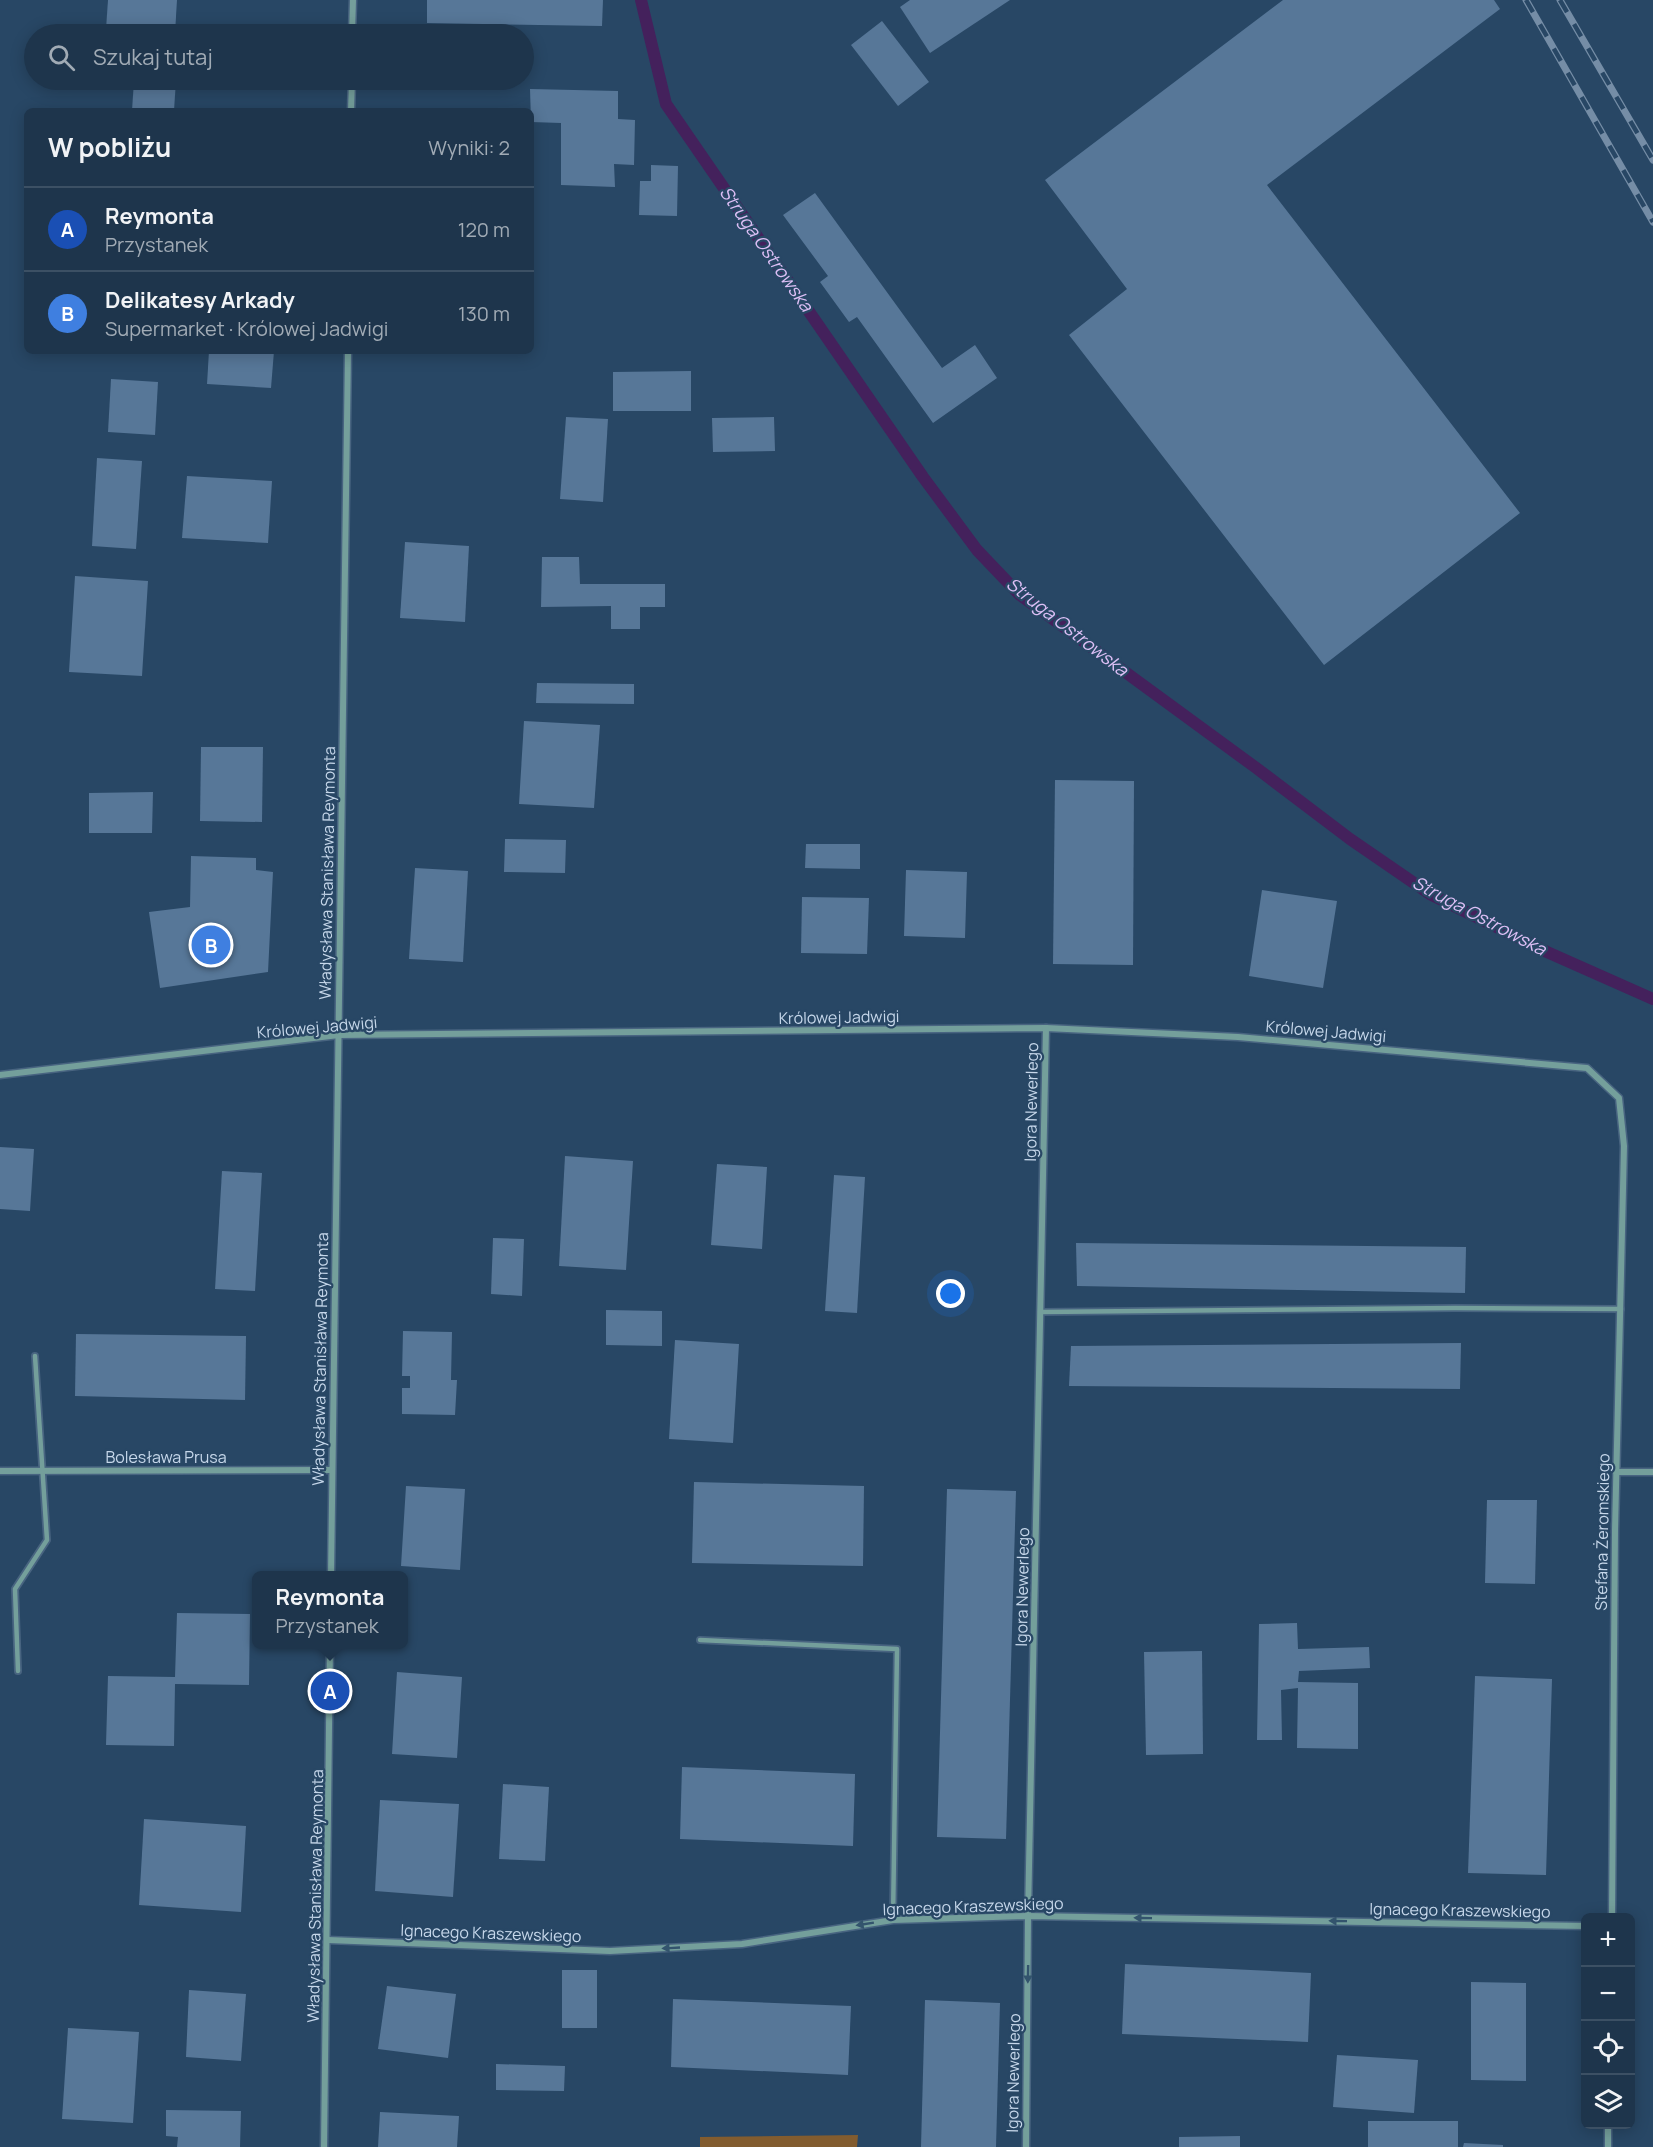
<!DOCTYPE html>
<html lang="pl">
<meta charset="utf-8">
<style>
body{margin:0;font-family:Manrope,sans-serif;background:#263d53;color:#f1f3f6}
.controls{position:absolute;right:18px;bottom:18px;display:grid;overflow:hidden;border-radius:9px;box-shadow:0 3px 15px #0003}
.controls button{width:54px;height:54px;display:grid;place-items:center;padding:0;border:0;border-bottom:2px solid #3c5064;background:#1e354c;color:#f1f3f6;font:30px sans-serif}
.you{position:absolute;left:951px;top:1294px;width:21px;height:21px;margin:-15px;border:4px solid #fff;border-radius:50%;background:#1a73e8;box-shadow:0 0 0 9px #1a73e833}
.badge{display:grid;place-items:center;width:39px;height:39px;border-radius:50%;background:#8abfa5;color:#fff;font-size:20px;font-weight:700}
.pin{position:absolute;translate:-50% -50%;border:3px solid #fff;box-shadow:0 2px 6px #0006}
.popup{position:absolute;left:252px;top:1571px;width:156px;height:78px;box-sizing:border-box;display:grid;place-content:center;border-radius:9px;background:#1e354c;filter:drop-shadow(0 2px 4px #0005);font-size:20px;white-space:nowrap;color:#a1abb5}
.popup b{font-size:22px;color:#f1f3f6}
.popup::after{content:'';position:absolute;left:50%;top:100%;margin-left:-12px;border:12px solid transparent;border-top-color:#1e354c}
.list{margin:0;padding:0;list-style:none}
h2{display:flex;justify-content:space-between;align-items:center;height:78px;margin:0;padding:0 24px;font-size:26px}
h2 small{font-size:20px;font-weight:400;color:#a1abb5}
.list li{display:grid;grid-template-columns:39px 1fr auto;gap:18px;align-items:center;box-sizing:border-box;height:84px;padding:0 24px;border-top:2px solid #3c5064}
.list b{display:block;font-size:22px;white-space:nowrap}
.list p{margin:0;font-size:20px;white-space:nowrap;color:#a1abb5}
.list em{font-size:20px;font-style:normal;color:#a1abb5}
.icon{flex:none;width:33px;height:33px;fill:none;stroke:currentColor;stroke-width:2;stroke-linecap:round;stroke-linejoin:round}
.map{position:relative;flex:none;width:1653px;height:2147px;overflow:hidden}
.search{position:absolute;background:#1e354c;box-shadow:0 3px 15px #0003;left:24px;top:24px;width:510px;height:66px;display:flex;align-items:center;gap:15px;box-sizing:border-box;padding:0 21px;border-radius:33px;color:#a1abb5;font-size:22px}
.panel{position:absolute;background:#1e354c;box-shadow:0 3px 15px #0003;left:24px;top:108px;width:510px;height:246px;border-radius:9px}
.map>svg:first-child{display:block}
.green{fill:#825c2f}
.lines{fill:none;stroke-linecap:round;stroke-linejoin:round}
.stream{stroke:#44215c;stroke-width:12}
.building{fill:#577798}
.lane-casing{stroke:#486480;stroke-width:8}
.street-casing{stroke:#486480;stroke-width:9}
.lane{stroke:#749f9b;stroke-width:4.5}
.street{stroke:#749f9b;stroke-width:6}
.rail-casing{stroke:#758da6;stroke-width:7}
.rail{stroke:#284765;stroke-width:4.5;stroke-dasharray:14;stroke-linecap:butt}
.oneway{fill:#33546d}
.labels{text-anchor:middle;stroke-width:4.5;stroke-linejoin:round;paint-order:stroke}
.street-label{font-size:16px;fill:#c6d7ea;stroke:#284765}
.water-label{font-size:18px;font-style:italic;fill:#dcbff5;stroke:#284765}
</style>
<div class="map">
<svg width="1653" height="2147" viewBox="0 0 1653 2147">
<rect width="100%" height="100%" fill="#284765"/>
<polygon class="green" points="858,2135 857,2147 700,2147 700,2137"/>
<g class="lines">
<polyline class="stream" points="641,0 666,104 923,477 977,550 1020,595 1255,767 1350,839 1430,894 1547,952 1653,999"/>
</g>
<g class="building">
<polygon points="108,0 177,0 175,33 106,29"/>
<polygon points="427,0 603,0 602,26 427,23"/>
<polygon points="910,0 1010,0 930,53 900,7"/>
<polygon points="1283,0 1494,0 1500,9 1267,185 1520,513 1324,665 1069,335 1127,289 1045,180"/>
<polygon points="882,21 929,82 898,106 851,45"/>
<polygon points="134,80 176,80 174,111 132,111"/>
<polygon points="530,89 618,91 618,119 635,120 634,165 614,164 615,187 561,185 561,123 531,122"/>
<polygon points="651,165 678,166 677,216 639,215 640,181 651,181"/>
<polygon points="815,193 942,368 975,345 997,378 933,423 857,317 849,322 820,282 828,276 783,215"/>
<polygon points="209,351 274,351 271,388 207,384"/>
<polygon points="691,371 691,411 613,411 613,372"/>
<polygon points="111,379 158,382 155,435 108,432"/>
<polygon points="566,417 608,419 603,502 560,499"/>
<polygon points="774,417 775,451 713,452 712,418"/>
<polygon points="97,458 142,461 136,549 92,546"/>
<polygon points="187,476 272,481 268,543 182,538"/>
<polygon points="405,542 469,546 465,622 400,618"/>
<polygon points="542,557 579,557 580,584 665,584 665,607 640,607 640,629 611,629 611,606 541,607"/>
<polygon points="75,576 148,581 142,676 69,672"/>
<polygon points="537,683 634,684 634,704 536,703"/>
<polygon points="524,721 600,725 594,808 519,804"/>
<polygon points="201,747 263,747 262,822 200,821"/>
<polygon points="1055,780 1134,781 1133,965 1053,964"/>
<polygon points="153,792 152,833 89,833 89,793"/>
<polygon points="505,839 566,840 565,873 504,872"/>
<polygon points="806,844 860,844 860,869 805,868"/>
<polygon points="191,856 256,858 256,870 273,872 268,972 160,988 149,912 190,907"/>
<polygon points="415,868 468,871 463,962 409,959"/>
<polygon points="906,870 967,872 965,938 904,936"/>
<polygon points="1262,890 1337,901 1323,988 1249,976"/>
<polygon points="802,897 869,898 867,954 801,953"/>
<polygon points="0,1147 34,1149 30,1211 0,1209"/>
<polygon points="565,1156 633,1161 626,1270 559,1266"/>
<polygon points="717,1164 767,1167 762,1249 711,1245"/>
<polygon points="222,1171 262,1173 255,1291 215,1289"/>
<polygon points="834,1175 865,1177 857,1313 825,1311"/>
<polygon points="493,1238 524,1239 522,1296 491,1294"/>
<polygon points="1076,1243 1466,1247 1465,1293 1077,1286"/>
<polygon points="606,1310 662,1311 662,1346 606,1345"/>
<polygon points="403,1331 452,1332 451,1380 457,1380 455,1415 402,1414 402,1388 410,1388 410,1376 402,1376"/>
<polygon points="76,1334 246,1336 245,1400 75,1396"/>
<polygon points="675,1340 739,1344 733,1443 669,1439"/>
<polygon points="1461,1343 1460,1389 1069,1386 1071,1346"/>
<polygon points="694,1482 864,1486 863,1566 692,1563"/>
<polygon points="406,1486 465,1489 460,1570 401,1566"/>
<polygon points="947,1489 1016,1491 1006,1839 937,1837"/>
<polygon points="1487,1500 1537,1500 1535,1584 1485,1583"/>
<polygon points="177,1613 250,1614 249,1685 175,1684 174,1746 106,1745 108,1676 175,1677"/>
<polygon points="1297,1623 1298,1649 1369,1647 1370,1668 1299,1671 1298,1682 1358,1683 1358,1749 1297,1748 1298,1688 1281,1690 1282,1740 1257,1740 1259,1624"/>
<polygon points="1202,1651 1203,1754 1146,1755 1144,1652"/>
<polygon points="397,1672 462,1677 457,1758 392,1754"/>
<polygon points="1475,1676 1552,1679 1546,1875 1468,1873"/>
<polygon points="682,1767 855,1774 853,1846 680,1839"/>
<polygon points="503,1784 549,1787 545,1861 499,1859"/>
<polygon points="380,1800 459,1804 453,1897 375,1891"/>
<polygon points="144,1819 246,1826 241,1912 139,1905"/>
<polygon points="1125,1964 1311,1973 1308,2042 1122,2034"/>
<rect x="562" y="1970" width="35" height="58"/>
<polygon points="1471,1982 1526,1983 1526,2081 1471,2080"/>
<polygon points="387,1986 456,1994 448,2058 378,2049"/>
<polygon points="189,1990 246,1994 241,2061 186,2057"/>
<polygon points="673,1999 851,2006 848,2075 671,2067"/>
<polygon points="925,2000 1000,2003 996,2147 921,2147"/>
<polygon points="68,2028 139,2032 133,2123 62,2119"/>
<polygon points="1337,2055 1418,2060 1414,2113 1333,2107"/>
<polygon points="496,2064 565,2066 564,2091 496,2090"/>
<polygon points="166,2110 241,2111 240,2147 177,2147 178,2137 166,2136"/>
<polygon points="380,2112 459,2116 457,2147 378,2147"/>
<rect x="1368" y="2121" width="90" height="26"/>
<polygon points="1240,2136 1240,2147 1179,2147 1179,2137"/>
<polygon points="1464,2143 1503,2145 1503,2147 1463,2147"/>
</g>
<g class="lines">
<g class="lane-casing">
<g id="lane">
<polyline points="1040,1312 1455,1308 1621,1309"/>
<polyline points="700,1640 897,1649 893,1920"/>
<polyline points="18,1671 15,1589 47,1540 35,1356"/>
</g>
</g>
<g class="street-casing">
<g id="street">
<polyline points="352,34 353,0"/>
<polyline points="351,111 352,80"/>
<polyline points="0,1075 339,1035 1046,1028 1238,1037 1587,1068 1619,1098 1624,1146 1615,1530 1612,1918"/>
<polyline points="0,1471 332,1470"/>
<polyline points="1616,1472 1653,1472"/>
<polyline points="331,1576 348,351"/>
<polyline points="328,1940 610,1951 742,1944 893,1920 1028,1916 1586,1926"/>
<polyline points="324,2147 330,1644"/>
<polyline points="1026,2147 1028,1916 1046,1028"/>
<polyline points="1608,2147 1608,2124"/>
</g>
</g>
<use href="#lane" class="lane"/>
<use href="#street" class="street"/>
<g class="rail-casing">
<g id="rail">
<polyline points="1526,0 1653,222"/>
<polyline points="1560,0 1653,160"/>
</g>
</g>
<use href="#rail" class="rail"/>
</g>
<defs><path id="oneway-solid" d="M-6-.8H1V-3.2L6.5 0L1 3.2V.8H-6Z" transform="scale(1.5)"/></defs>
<g class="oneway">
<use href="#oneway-solid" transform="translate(1143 1918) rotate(-179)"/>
<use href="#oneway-solid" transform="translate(1338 1921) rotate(-179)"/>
<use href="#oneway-solid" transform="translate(865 1924) rotate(171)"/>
<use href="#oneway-solid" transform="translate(671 1948) rotate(177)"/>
<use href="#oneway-solid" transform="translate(1028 1974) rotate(91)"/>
</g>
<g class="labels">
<g class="street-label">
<text transform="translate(327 873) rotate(-89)" y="6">Władysława Stanisława Reymonta</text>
<text transform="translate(839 1017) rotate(-1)" y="6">Królowej Jadwigi</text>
<text transform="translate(317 1027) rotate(-5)" y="6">Królowej Jadwigi</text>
<text transform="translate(1326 1031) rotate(5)" y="6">Królowej Jadwigi</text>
<text transform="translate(1031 1102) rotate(-89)" y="6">Igora Newerlego</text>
<text transform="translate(320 1359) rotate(-89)" y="6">Władysława Stanisława Reymonta</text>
<text x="166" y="1463">Bolesława Prusa</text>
<text transform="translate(1602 1532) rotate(-89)" y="6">Stefana Żeromskiego</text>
<text transform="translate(1022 1587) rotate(-89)" y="6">Igora Newerlego</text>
<text transform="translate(315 1896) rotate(-89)" y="6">Władysława Stanisława Reymonta</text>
<text transform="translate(973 1906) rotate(-2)" y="6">Ignacego Kraszewskiego</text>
<text transform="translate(1460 1910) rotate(1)" y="6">Ignacego Kraszewskiego</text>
<text transform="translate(491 1933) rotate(2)" y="6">Ignacego Kraszewskiego</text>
<text transform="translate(1013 2073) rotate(-89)" y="6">Igora Newerlego</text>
</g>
<g class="water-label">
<text transform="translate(766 249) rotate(55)" y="6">Struga Ostrowska</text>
<text transform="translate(1067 627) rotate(38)" y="6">Struga Ostrowska</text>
<text transform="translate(1479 916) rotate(28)" y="6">Struga Ostrowska</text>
</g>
</g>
</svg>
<div class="controls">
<button>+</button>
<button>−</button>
<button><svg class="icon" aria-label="locate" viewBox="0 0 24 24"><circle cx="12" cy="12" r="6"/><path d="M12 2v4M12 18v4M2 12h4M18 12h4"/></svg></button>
<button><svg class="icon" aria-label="layers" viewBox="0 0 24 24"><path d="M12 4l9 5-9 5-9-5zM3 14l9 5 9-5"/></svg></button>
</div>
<div class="you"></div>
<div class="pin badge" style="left:330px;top:1691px;background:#1a4fb4">A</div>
<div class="popup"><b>Reymonta</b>Przystanek</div>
<div class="pin badge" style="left:211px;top:945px;background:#3f7fe0">B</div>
<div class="search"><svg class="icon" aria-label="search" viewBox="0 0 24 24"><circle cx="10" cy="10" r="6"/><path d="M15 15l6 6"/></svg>Szukaj tutaj</div>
<section class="panel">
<h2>W pobliżu<small>Wyniki: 2</small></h2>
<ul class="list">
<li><span class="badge" style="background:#1a4fb4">A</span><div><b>Reymonta</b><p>Przystanek</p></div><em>120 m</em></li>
<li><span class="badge" style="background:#3f7fe0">B</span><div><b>Delikatesy Arkady</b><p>Supermarket · Królowej Jadwigi</p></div><em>130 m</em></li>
</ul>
</section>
</div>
